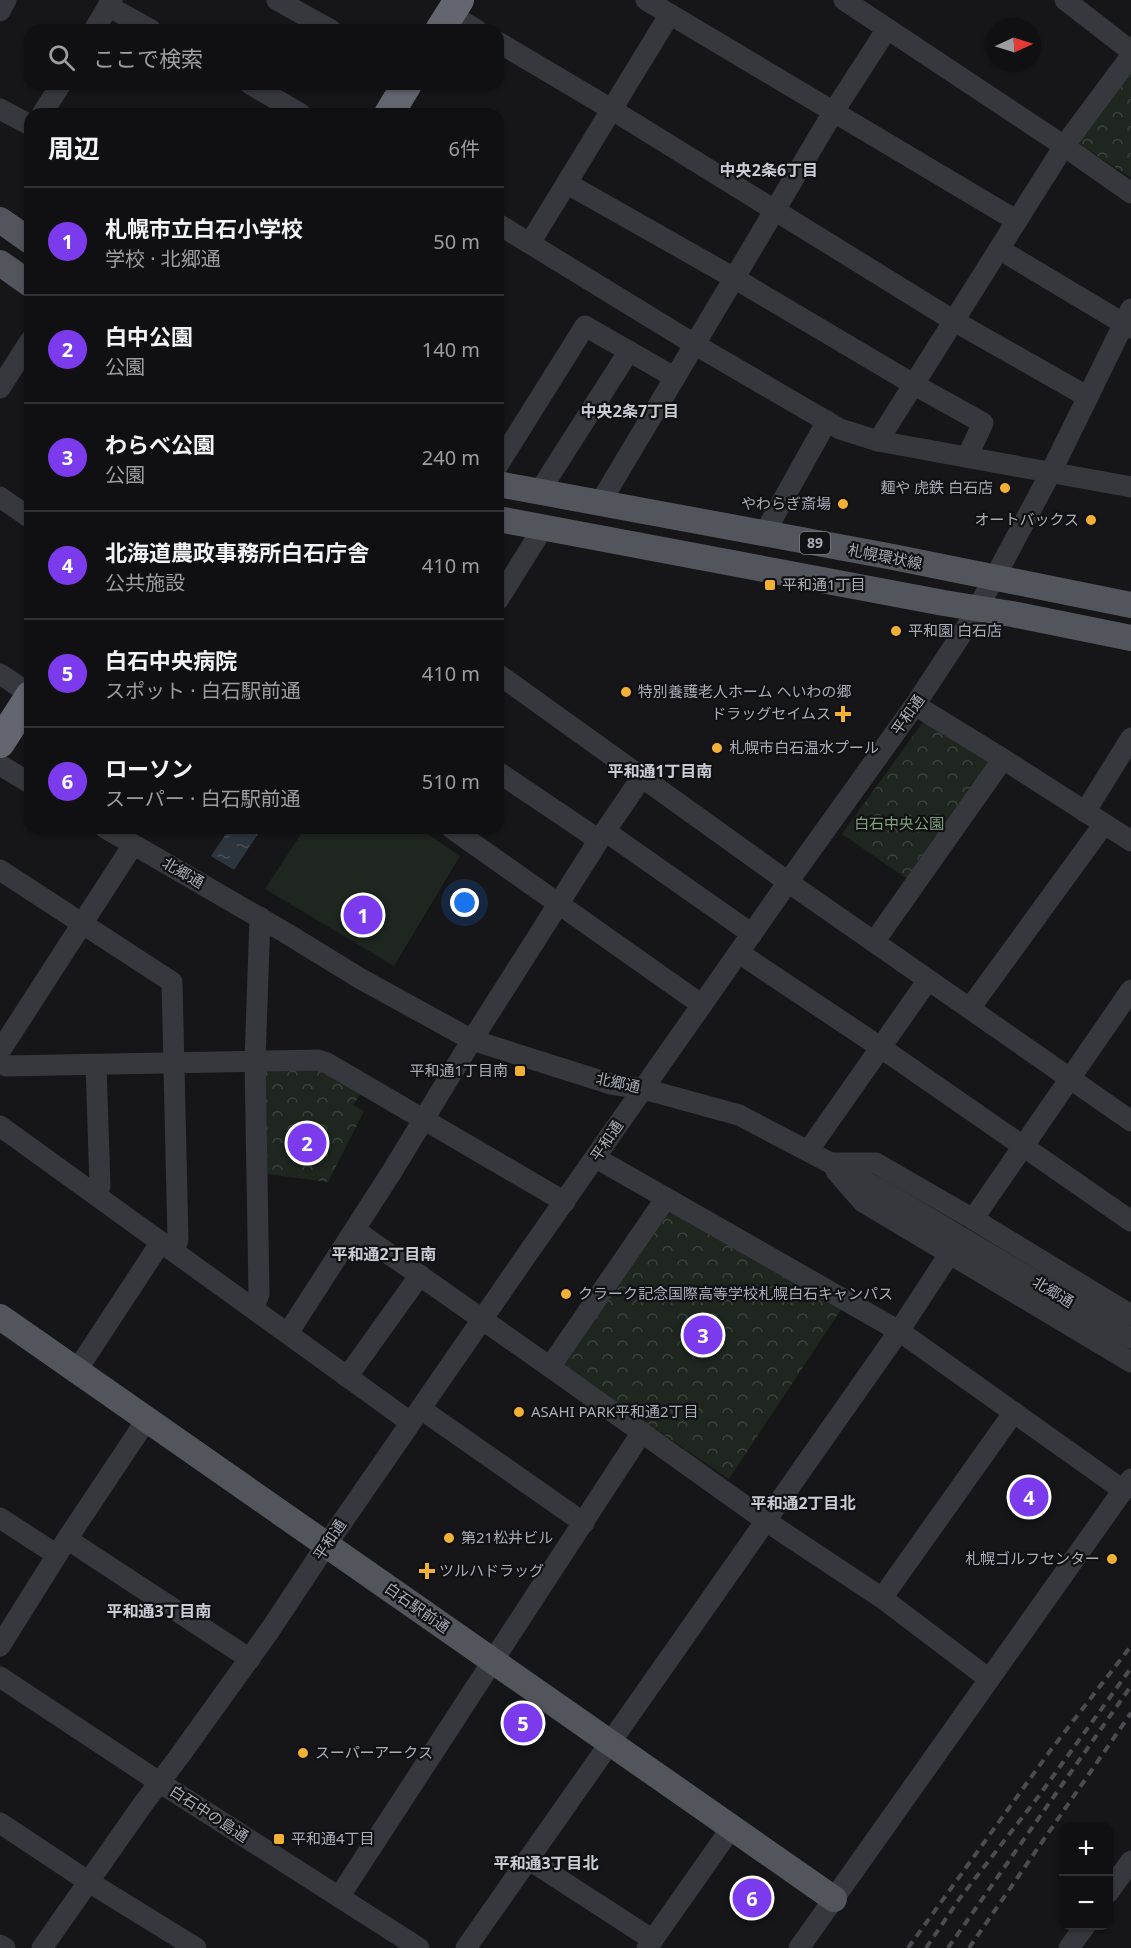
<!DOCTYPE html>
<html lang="ja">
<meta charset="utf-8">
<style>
body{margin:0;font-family:"Noto Sans","Noto Sans JP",sans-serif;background:#1e1e20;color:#f1f3f6}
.controls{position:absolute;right:18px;bottom:18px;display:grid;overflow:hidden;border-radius:12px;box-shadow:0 2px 4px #0004}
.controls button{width:54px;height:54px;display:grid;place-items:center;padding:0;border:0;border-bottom:2px solid #303032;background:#101012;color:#f1f3f6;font:30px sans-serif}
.compass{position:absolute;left:987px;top:18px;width:54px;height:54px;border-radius:50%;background:#101012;box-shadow:0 2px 4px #0004;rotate:86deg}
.you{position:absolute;left:465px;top:903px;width:21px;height:21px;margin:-15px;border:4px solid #fff;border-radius:50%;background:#1a73e8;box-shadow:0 0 0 9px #1a73e833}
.badge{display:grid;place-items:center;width:39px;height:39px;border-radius:50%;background:#7c3aed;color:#fff;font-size:20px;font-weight:700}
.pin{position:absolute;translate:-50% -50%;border:3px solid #fff;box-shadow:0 2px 6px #0006}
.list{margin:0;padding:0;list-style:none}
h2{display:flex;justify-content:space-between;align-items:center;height:78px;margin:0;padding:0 24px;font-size:26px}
h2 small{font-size:20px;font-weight:400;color:#9c9d9f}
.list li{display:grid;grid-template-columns:39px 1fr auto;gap:18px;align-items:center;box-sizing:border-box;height:108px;padding:0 24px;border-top:2px solid #303032}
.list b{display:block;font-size:22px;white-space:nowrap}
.list p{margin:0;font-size:20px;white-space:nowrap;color:#9c9d9f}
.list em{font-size:20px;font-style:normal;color:#9c9d9f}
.icon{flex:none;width:33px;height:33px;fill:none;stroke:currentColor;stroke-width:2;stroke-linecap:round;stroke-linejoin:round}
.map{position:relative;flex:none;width:1131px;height:1948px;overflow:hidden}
.search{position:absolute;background:#101012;box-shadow:0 2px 4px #0004;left:24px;top:24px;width:480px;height:66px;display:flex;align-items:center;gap:15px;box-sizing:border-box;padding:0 21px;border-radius:18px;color:#9c9d9f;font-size:22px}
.panel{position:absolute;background:#101012;box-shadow:0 2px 4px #0004;left:24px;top:108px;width:480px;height:726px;border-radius:18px}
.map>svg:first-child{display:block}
.park{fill:url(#park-crowns)}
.pitch{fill:#1e261f}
.water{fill:url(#water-ripples)}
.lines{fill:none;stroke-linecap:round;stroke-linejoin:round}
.minor{stroke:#37383d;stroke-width:21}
.major{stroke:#53555c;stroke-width:26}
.highway{stroke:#63666e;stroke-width:30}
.rail{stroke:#4a4c52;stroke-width:4;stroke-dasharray:8 6;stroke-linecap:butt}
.poi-dot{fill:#f2b134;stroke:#111113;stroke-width:2}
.labels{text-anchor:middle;stroke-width:4.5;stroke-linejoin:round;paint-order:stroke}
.shield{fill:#111113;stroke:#7b7e86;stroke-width:1.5}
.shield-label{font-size:14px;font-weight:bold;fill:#a8adb8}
.poi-label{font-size:15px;fill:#a8adb8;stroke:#111113;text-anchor:start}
.street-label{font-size:15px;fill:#a8adb8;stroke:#111113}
.park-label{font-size:15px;fill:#7fa381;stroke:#111113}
.neighbourhood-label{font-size:16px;font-weight:bold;fill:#c9ccd4;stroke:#111113}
</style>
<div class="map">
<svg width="1131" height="1948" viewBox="0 0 1131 1948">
<defs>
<pattern id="park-crowns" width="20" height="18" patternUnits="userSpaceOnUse" patternTransform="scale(1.5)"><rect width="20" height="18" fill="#1e261f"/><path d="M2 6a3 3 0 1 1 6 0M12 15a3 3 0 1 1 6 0" fill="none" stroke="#3c433d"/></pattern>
<pattern id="water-ripples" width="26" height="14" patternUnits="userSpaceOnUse" patternTransform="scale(1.5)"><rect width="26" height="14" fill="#2c353c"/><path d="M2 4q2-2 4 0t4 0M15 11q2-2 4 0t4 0" fill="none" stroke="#485056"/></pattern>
</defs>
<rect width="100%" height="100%" fill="#161618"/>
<g class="park">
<polygon points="1131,68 1131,178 1078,143"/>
<polygon points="923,722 933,723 991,759 909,880 842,834"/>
<polygon points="315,1067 362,1092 353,1105 364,1111 328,1182 267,1174 264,1073 268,1068"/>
<polygon points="667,1210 844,1305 729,1479 560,1364"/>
</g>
<polygon class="pitch" points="305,828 419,828 460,856 394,966 265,889"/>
<polygon class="water" points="230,828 262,828 234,870 211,856"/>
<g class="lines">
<g class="minor">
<polyline points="277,0 331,30"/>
<polyline points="646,0 1017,221"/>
<polyline points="844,0 1064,146 1131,193"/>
<polyline points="1065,0 1131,51"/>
<polyline points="108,6 151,30"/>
<polyline points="0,11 6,0"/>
<polyline points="450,14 477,30"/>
<polyline points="94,30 112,0"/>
<polyline points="498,42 611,109 954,321 1088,397"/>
<polyline points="250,84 301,114"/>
<polyline points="0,109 30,125"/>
<polyline points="42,114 61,84"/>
<polyline points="568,184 734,278 913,384 983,423 967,457"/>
<polyline points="498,224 694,344 840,429 878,441 1131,487"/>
<polyline points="530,243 670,14"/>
<polyline points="999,249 1131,328"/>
<polyline points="0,388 30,341"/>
<polyline points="878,441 1064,146 1131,56"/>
<polyline points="498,465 585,326 674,377"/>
<polyline points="539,492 629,351"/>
<polyline points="0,497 30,518"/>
<polyline points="600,503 834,111 887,29"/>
<polyline points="764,534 827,421"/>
<polyline points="498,600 543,528"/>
<polyline points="0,674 30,694"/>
<polyline points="498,674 788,882 1131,1121"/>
<polyline points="915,705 1003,759 1131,841"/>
<polyline points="0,765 30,783"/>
<polyline points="498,772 599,840"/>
<polyline points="1085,812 1131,738"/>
<polyline points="105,828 286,933 361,979 472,1040 611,1084 644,1089 739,1115 880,1189 1131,1338"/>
<polyline points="451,828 702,1005"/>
<polyline points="605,831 752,934"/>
<polyline points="0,870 172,982 178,1240 174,1250"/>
<polyline points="874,942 1003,759"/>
<polyline points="739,953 880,1047 1131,1221"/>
<polyline points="970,1008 1104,824"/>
<polyline points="0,1051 133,845"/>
<polyline points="0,1062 6,1066 318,1060 327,1063 565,1202"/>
<polyline points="96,1065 100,1186 97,1195"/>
<polyline points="0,1126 410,1422"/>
<polyline points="808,1151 928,980"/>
<polyline points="596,1158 899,1331 1123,1490"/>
<polyline points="833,1163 876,1163 973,1219 1131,1315"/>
<polyline points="836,1171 863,1202 1131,1362"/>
<polyline points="973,1219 1131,990"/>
<polyline points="355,1230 550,1367 766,1521 882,1598 989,1679"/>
<polyline points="254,1307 259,1294 255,1061 260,917"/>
<polyline points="288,1333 391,1173 472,1040 599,840 642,777"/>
<polyline points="550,1367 666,1198"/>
<polyline points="77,1370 161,1242"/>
<polyline points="347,1377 420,1275"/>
<polyline points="421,1409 584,1523"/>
<polyline points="0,1518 57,1555"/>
<polyline points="67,1539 250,1659"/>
<polyline points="882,1598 1014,1412"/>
<polyline points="0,1646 67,1539 147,1419"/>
<polyline points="0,1677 159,1782 419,1948"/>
<polyline points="0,1823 89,1882 196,1948"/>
<polyline points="528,1859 653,1940"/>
<polyline points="1108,1893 1131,1861"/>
<polyline points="339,1897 642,1432"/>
<polyline points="0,1945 5,1948"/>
<polyline points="42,1948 143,1804 178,1758 270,1630 327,1544 528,1253 788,882 915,705 967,626 995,577 1051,472 1131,309"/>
<polyline points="466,1948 899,1331 950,1253"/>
<polyline points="647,1948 732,1827"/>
<polyline points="799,1948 1131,1479"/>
<polyline points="1069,1948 1085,1926"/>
</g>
<g class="major">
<polyline points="0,220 30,241"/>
<polyline points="0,263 30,284"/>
<polyline points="498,484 893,557 1131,605"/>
<polyline points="498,519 944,603 1012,614 1131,638"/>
<polyline points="0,1317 834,1899"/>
</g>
<g class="highway">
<polyline points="440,30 459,0"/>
<polyline points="389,114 407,84"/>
<polyline points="0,743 30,696"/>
</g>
<g class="rail">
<polyline points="908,1948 1050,1751 1131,1646"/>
<polyline points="926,1948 960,1898 1038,1797 1131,1668"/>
<polyline points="948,1948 1131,1686"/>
<polyline points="969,1948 1131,1713"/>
</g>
</g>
<g class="poi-dot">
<circle cx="1005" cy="488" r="6"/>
<circle cx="843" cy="504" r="6"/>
<circle cx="1091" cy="520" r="6"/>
<rect x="764" y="579" width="12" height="12" rx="3"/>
<circle cx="896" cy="631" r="6"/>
<circle cx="626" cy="692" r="6"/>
<path d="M840 705h6v6h6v6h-6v6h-6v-6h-6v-6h6z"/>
<circle cx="717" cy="748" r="6"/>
<rect x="514" y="1065" width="12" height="12" rx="3"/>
<circle cx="566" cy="1294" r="6"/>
<circle cx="519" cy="1412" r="6"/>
<circle cx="449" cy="1538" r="6"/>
<circle cx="1112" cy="1559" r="6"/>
<path d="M424 1562h6v6h6v6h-6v6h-6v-6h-6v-6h6z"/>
<circle cx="303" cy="1753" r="6"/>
<rect x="273" y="1833" width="12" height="12" rx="3"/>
</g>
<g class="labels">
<rect class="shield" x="800" y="532" width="30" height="22" rx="4.5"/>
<g class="shield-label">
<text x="815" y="548">89</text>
</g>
<g class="poi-label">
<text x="993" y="493" text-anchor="end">麺や 虎鉄 白石店</text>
<text x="831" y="509" text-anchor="end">やわらぎ斎場</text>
<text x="1079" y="525" text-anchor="end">オートバックス</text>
<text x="782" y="590">平和通1丁目</text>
<text x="908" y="636">平和園 白石店</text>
<text x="638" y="697">特別養護老人ホーム へいわの郷</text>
<text x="831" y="719" text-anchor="end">ドラッグセイムス</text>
<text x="729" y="753">札幌市白石温水プール</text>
<text x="508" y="1076" text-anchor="end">平和通1丁目南</text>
<text x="578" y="1299">クラーク記念国際高等学校札幌白石キャンパス</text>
<text x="531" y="1417">ASAHI PARK平和通2丁目</text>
<text x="461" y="1543">第21松井ビル</text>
<text x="1100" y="1564" text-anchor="end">札幌ゴルフセンター</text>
<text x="439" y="1576">ツルハドラッグ</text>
<text x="315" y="1758">スーパーアークス</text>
<text x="291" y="1844">平和通4丁目</text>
</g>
<g class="street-label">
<text transform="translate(885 557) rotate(11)" y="5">札幌環状線</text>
<text transform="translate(908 715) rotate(-55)" y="5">平和通</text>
<text transform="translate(183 873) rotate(30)" y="5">北郷通</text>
<text transform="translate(618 1083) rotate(12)" y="5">北郷通</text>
<text transform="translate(607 1141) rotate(-56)" y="5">平和通</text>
<text transform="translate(1053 1292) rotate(31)" y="5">北郷通</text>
<text transform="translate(330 1540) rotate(-56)" y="5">平和通</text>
<text transform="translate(417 1608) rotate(35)" y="5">白石駅前通</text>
<text transform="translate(209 1814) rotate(33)" y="5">白石中の島通</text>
</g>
<g class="park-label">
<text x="899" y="829">白石中央公園</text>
</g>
<g class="neighbourhood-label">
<text x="769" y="176">中央2条6丁目</text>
<text x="630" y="417">中央2条7丁目</text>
<text x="660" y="777">平和通1丁目南</text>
<text x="384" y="1260">平和通2丁目南</text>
<text x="803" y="1509">平和通2丁目北</text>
<text x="159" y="1617">平和通3丁目南</text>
<text x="546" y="1869">平和通3丁目北</text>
</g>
</g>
</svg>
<div class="controls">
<button>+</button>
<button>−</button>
</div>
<svg class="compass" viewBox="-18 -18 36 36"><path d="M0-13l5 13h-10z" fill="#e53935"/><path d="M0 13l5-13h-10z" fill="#9c9d9f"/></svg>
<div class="you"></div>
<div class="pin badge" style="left:363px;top:915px">1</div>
<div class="pin badge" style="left:307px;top:1143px">2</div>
<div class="pin badge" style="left:703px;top:1335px">3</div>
<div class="pin badge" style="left:1029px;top:1497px">4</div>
<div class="pin badge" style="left:523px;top:1723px">5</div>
<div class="pin badge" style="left:752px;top:1898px">6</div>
<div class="search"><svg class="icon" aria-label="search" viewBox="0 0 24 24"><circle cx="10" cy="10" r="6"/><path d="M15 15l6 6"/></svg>ここで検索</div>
<section class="panel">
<h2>周辺<small>6件</small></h2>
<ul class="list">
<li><span class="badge">1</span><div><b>札幌市立白石小学校</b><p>学校 · 北郷通</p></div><em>50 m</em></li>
<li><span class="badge">2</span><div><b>白中公園</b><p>公園</p></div><em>140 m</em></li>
<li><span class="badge">3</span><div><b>わらべ公園</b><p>公園</p></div><em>240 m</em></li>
<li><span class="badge">4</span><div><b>北海道農政事務所白石庁舎</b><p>公共施設</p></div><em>410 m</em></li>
<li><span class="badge">5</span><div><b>白石中央病院</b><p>スポット · 白石駅前通</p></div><em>410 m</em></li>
<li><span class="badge">6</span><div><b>ローソン</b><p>スーパー · 白石駅前通</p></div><em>510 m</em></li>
</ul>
</section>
</div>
